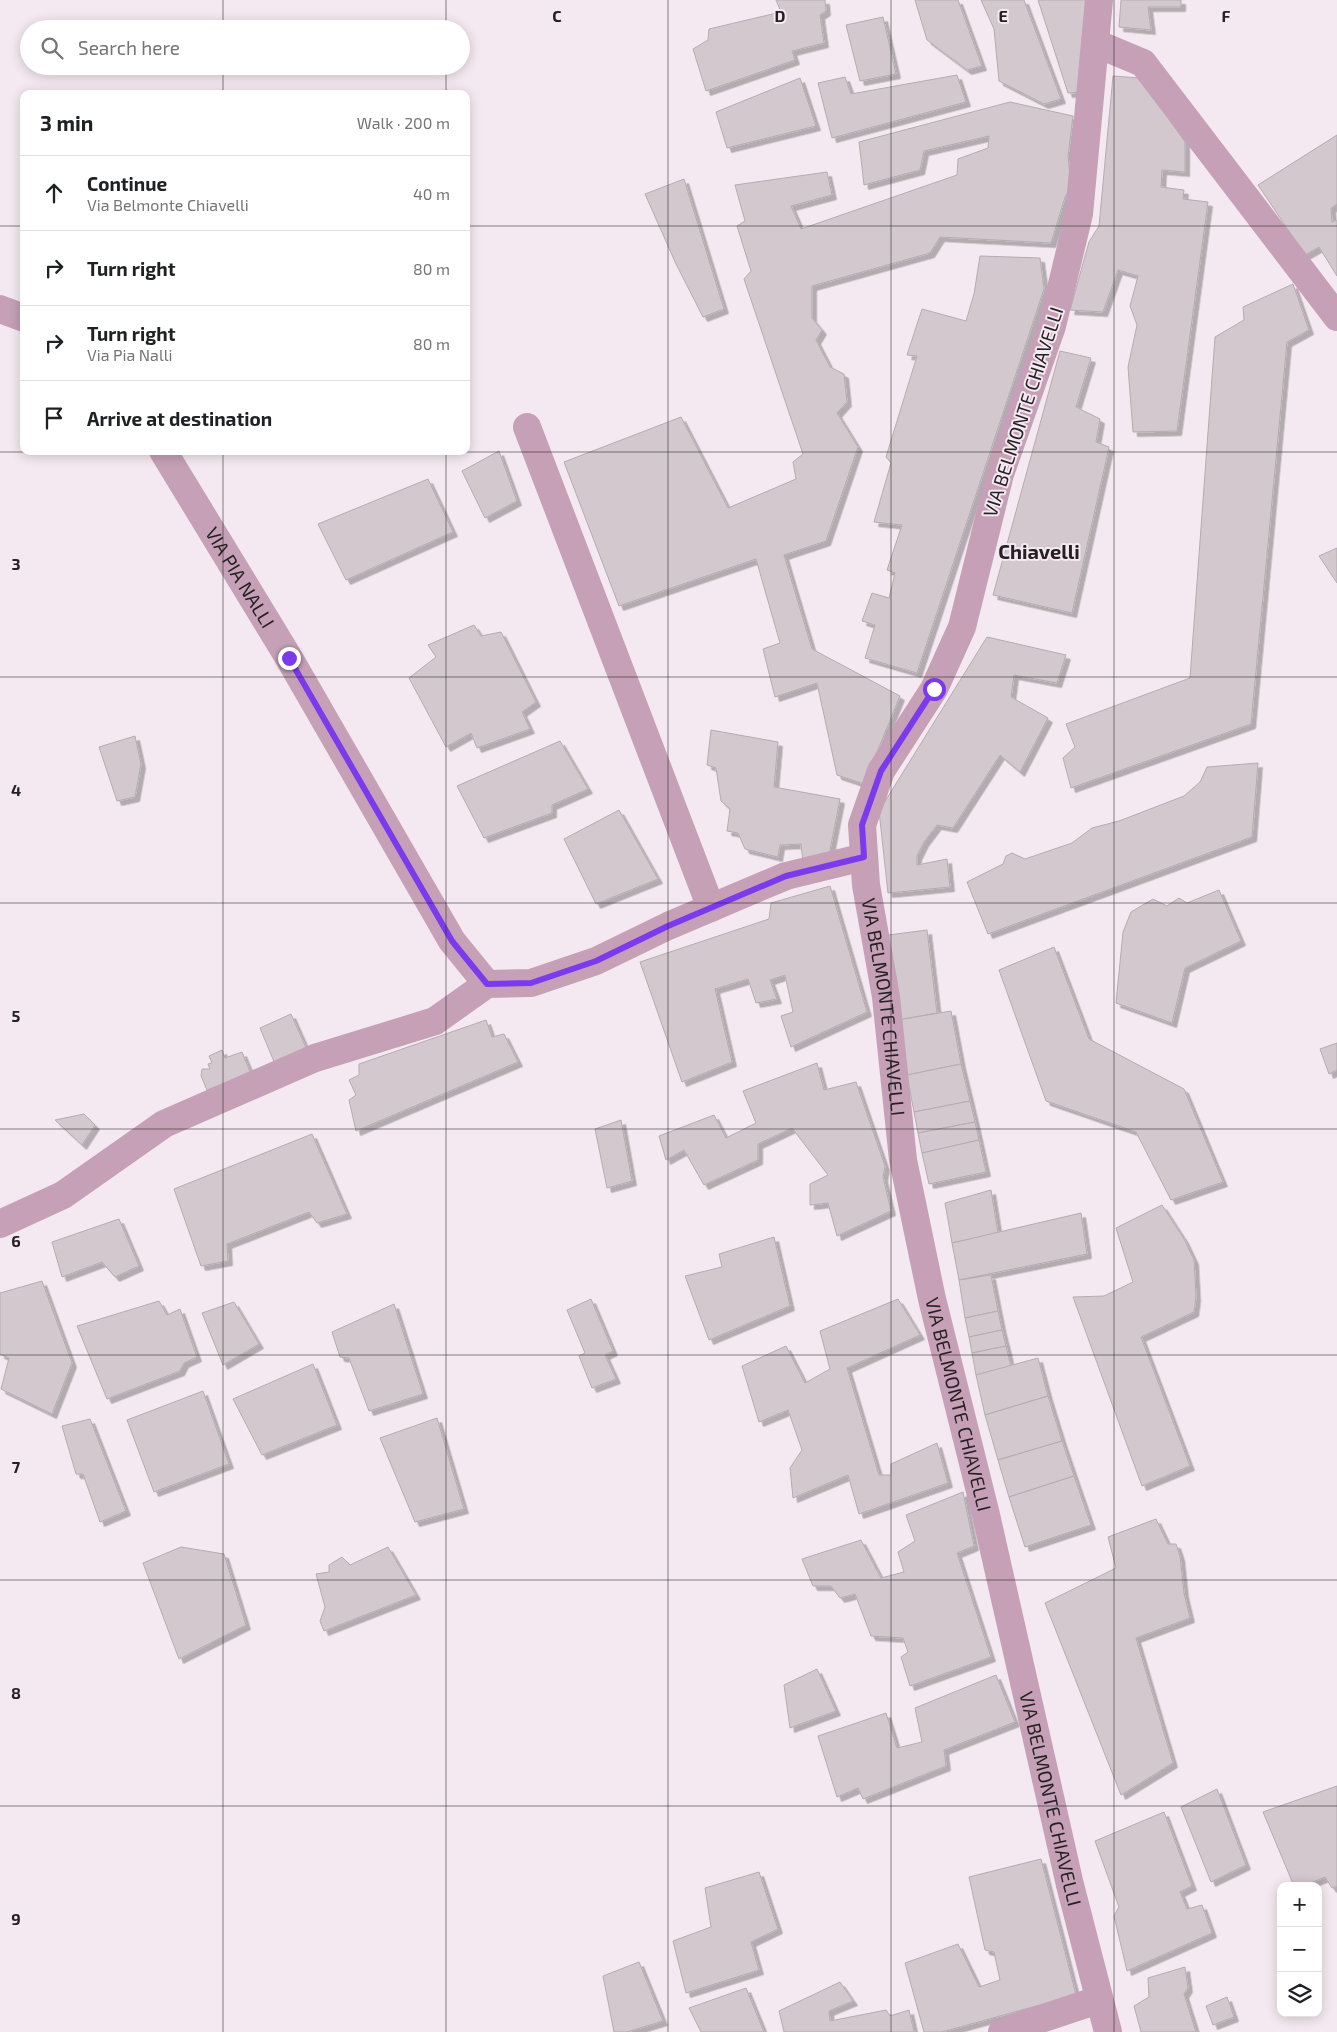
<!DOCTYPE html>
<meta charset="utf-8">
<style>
body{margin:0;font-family:"Exo 2",sans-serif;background:#f2f2f2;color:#202124}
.controls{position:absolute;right:15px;bottom:15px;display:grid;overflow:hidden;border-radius:10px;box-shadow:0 2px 12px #0003}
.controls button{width:45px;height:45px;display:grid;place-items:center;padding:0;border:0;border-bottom:1px solid #e0e0e0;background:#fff;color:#202124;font:25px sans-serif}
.stop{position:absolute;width:15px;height:15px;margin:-11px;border:4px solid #7c3aed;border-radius:50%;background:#fff}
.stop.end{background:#7c3aed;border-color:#fff;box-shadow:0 1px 5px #0008}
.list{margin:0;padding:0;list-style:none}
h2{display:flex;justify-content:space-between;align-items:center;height:65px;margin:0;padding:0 20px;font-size:21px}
h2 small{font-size:16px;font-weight:400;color:#757577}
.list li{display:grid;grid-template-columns:32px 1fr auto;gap:15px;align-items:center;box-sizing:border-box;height:75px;padding:0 20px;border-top:1px solid #e0e0e0}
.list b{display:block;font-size:19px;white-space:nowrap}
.list p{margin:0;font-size:16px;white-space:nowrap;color:#757577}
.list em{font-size:16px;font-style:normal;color:#757577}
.icon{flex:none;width:28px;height:28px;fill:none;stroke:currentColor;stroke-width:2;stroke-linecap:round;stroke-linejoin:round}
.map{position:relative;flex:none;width:1337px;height:2032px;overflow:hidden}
.search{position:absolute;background:#fff;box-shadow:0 2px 12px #0003;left:20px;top:20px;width:450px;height:55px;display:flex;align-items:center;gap:12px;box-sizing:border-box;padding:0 18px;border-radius:28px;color:#757577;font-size:19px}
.panel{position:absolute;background:#fff;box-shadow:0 2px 12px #0003;left:20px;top:90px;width:450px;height:365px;border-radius:10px}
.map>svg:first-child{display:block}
.building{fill:#d2c8ce;stroke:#b5abb1;filter:url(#shadow)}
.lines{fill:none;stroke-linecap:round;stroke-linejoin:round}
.minor{stroke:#c5a0b6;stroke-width:28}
.route{stroke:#7c3aed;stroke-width:6}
.grid{fill:none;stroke:#252123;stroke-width:1;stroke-opacity:0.55}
.labels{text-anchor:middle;stroke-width:4;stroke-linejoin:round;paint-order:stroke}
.street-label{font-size:19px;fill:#252123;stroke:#f4e9f0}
.neighbourhood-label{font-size:20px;font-weight:bold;fill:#252123;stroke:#f4e9f0}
.grid-label{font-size:16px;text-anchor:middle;font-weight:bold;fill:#252123;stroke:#f4e9f0;stroke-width:4;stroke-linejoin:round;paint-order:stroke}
</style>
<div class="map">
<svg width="1337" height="2032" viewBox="0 0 1337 2032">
<defs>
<filter id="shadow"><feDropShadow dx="4.5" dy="4.5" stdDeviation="0" flood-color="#0004"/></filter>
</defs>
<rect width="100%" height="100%" fill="#f4e9f0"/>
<g class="building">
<polygon points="776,0 825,0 826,11 820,15 824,43 792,51 795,60 706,91 693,49 708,40 709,29 781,12"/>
<polygon points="915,0 958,0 982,66 967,70 927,40"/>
<polygon points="981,0 1024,0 1061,99 1044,104 999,81 994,29"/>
<polygon points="1038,0 1090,0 1084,92 1068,93"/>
<polygon points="1121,0 1181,0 1181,7 1148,7 1151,30 1119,27"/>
<polygon points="883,17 896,74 860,81 846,25"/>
<polygon points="957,75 966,102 832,138 818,83 845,77 851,94"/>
<polygon points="1113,76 1140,78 1185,142 1185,172 1162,170 1161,187 1184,190 1183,199 1208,202 1177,431 1133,432 1128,367 1137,325 1130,306 1138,276 1118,270 1103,312 1070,310 1089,242 1099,226"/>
<polygon points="800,78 816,126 727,148 716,112"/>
<polygon points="1010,102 1073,116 1068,156 1071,186 1065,197 1051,243 940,237 930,253 812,286 812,318 822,330 816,340 830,367 844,374 847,402 837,413 858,447 826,541 784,555 812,649 900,696 864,784 837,775 817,683 775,697 763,649 780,643 756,559 619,606 564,462 681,417 728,508 796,479 793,462 803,454 744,279 751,271 737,226 745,221 735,185 827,172 832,195 791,206 801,229 957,175 958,159 988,148 989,136 924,151 920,170 864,185 859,142"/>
<polygon points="1337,135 1337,204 1331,208 1332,222 1337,220 1337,276 1319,247 1305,255 1258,185"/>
<polygon points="684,179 724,309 703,317 676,264 645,194"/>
<polygon points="980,256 1040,258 1044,289 917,673 865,658 875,625 862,621 872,593 889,598 895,573 887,570 902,525 874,522 891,463 886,457 917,356 907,355 922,309 966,321 974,294"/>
<polygon points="1293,284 1309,330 1287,342 1251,724 1071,788 1063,758 1075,747 1066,724 1190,678 1215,337 1244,320 1243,307"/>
<polygon points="1060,351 1091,358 1076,407 1100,419 1096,442 1109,447 1072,613 993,595"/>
<polygon points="499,451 517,501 485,518 462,471"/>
<polygon points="428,479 453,532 346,580 318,524"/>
<polygon points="1337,548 1337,583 1319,556"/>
<polygon points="474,625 481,636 501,632 536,702 522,712 530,729 477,748 471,733 446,747 409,678 436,657 428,645"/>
<polygon points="987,637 1066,655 1057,683 1014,675 1011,697 1048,718 1020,772 1000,755 953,828 937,825 924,842 917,856 917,865 947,859 950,887 888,893 879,811"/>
<polygon points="711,730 778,742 774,787 840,799 829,855 803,863 801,844 780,845 778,857 745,849 738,833 727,831 730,809 721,801 716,768 707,765"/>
<polygon points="135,736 141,764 135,797 117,801 99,747"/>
<polygon points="560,741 588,789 552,805 552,813 484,838 457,786"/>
<polygon points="1258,763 1252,837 988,934 967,882 1003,864 1006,856 1012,853 1025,859 1072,843 1092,828 1119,821 1184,796 1200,782 1207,767"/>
<polygon points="619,810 658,879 596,904 564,839"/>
<polygon points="830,886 867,1012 791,1047 781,1016 793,1012 785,975 770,980 777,999 756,1003 748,979 715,989 732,1062 682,1082 640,962 769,919 771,903"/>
<polygon points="1219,890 1241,941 1185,968 1172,1023 1116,1003 1123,932 1131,912 1153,899 1167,906 1179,898 1187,903"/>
<polygon points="927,930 937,1013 898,1020 888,935"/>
<polygon points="1054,947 1089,1039 1184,1089 1223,1182 1171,1200 1136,1132 1046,1101 999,970"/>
<polygon points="951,1011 961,1064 907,1075 898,1020"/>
<polygon points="291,1014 307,1050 275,1064 260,1028"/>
<polygon points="486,1020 492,1037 504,1034 518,1062 356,1131 349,1100 356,1095 349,1080 359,1075 359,1064"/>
<polygon points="1337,1043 1337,1070 1329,1074 1320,1049"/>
<polygon points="222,1050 225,1058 242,1052 251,1074 207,1090 201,1076 202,1069 210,1069 208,1064 212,1063 209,1056"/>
<polygon points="817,1063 824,1090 856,1082 885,1166 883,1177 891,1211 837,1236 828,1203 810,1205 810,1184 828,1175 792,1128 758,1144 758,1160 704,1185 684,1150 666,1160 659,1136 714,1115 726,1138 756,1123 743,1091"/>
<polygon points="961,1064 970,1101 914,1112 907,1075"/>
<polygon points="970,1101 975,1122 918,1133 914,1112"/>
<polygon points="84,1114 95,1125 82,1145 55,1120"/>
<polygon points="621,1120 632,1181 607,1188 595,1129"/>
<polygon points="975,1122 979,1140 922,1153 918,1133"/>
<polygon points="312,1134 347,1214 317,1223 309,1212 227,1244 228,1261 201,1266 174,1189"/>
<polygon points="979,1140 986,1172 929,1184 922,1153"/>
<polygon points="991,1190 998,1233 952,1243 945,1203"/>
<polygon points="1162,1205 1184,1239 1194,1260 1196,1297 1194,1312 1141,1337 1190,1466 1142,1486 1073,1297 1104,1296 1133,1282 1116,1228"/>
<polygon points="1081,1213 1087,1254 959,1280 952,1243"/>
<polygon points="119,1219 139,1266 115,1277 102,1262 62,1277 52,1242"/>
<polygon points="774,1237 790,1306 709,1340 685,1276 722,1267 719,1254"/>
<polygon points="991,1275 998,1311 965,1318 959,1280"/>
<polygon points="42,1281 72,1363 52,1414 1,1389 9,1358 0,1354 0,1293"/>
<polygon points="591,1299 613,1351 605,1355 616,1379 592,1388 579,1356 585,1353 567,1310"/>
<polygon points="898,1299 920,1335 847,1368 879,1475 891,1475 891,1464 937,1443 948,1483 859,1514 848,1475 793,1498 790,1468 802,1450 788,1410 759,1422 742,1366 786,1346 805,1383 830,1369 820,1331"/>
<polygon points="159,1301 167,1315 180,1309 197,1357 184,1363 180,1371 107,1399 77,1326"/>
<polygon points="234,1302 259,1344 223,1365 202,1313"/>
<polygon points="394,1304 423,1394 369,1411 349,1358 340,1357 332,1332"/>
<polygon points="998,1311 1002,1330 969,1337 965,1318"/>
<polygon points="1002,1330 1006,1346 972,1353 969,1337"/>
<polygon points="1006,1346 1011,1367 976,1375 972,1353"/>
<polygon points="1038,1358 1048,1396 985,1415 976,1375"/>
<polygon points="313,1364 337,1425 262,1455 233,1399"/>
<polygon points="203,1391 229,1464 154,1492 127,1420"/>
<polygon points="1048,1396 1062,1441 998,1460 985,1415"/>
<polygon points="437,1418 464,1509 415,1522 380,1438"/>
<polygon points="90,1419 126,1511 100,1522 83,1474 76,1474 62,1426"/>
<polygon points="1062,1441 1074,1476 1009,1497 998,1460"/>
<polygon points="1074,1476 1091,1525 1025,1547 1009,1497"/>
<polygon points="963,1492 974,1546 957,1553 991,1657 910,1686 901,1657 908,1652 903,1638 871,1636 855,1594 840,1598 831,1586 813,1586 802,1559 861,1540 881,1578 904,1572 898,1552 915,1541 906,1515"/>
<polygon points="1156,1519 1168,1544 1176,1544 1180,1556 1184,1593 1190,1618 1136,1638 1173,1763 1121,1795 1045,1603 1116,1568 1108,1537"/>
<polygon points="181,1547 224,1554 246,1625 179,1659 143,1563"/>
<polygon points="388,1547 416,1595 324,1631 320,1621 325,1607 316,1574 329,1572 329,1565 342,1557 350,1565"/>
<polygon points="817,1669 836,1711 790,1728 784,1685"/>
<polygon points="996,1675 1015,1722 944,1750 946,1766 863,1799 858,1788 837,1797 818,1736 886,1713 897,1748 922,1742 915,1708"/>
<polygon points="1337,1786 1337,1886 1332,1888 1325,1877 1303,1886 1294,1886 1263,1812"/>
<polygon points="1217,1789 1246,1865 1211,1882 1181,1807"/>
<polygon points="1164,1812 1192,1886 1180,1892 1187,1909 1202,1905 1212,1933 1127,1971 1114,1916 1119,1907 1095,1841"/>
<polygon points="1041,1859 1076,1995 942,2032 924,2032 905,1963 958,1944 979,1987 1000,1980 994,1952 985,1950 969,1877"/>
<polygon points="759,1872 778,1929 751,1942 759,1970 686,1993 673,1941 711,1927 705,1888"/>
<polygon points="639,1962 663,2021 627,2032 614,2032 603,1976"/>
<polygon points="1185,1967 1188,1988 1184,1994 1196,2032 1141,2032 1134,2006 1149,1997 1148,1978"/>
<polygon points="840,1982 853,2001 829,2011 830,2021 886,2010 890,2016 909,2010 914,2032 784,2032 779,2011"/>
<polygon points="746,1988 764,2032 701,2032 689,2008"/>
<polygon points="1227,1997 1234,2017 1213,2025 1206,2006"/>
</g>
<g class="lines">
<g class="minor">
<path id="s1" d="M1099 0 1079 214 1052 326 1000 474 962 627 934 689 881 771 862 825 866 885 886 997 903 1160 932 1299 986 1515 1070 1885 1108 2032"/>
<polyline points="1095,43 1143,63 1337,317"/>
<polyline points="0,309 24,318"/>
<polyline points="527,427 711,908"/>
<path id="s2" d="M163 451 289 658 452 941 487 984"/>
<polyline points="0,1224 63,1195 164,1124 315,1058 435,1021 487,984 531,983 596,961 668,926 786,876 864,857"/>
<polyline points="1002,2032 1098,2000"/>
</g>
</g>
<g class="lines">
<polyline class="route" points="289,658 452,941 487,984 531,983 596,961 668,926 786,876 864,857 862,825 881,771 934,689"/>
</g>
<path class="grid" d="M223 0V29M446 0V29M668 0V2032M891 0V2032M1114 0V2032M223 66V94M446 66V94M0 226H24M466 226H1337M223 451V2032M446 451V2032M0 452H1337M0 677H1337M0 903H1337M0 1129H1337M0 1355H1337M0 1580H1337M0 1806H1337"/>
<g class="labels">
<g class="street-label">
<text transform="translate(1023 412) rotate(-72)" y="7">VIA BELMONTE CHIAVELLI</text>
<text dy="7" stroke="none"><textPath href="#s2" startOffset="148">VIA PIA NALLI</textPath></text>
<text dy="7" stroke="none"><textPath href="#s1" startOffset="1051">VIA BELMONTE CHIAVELLI</textPath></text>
<text dy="7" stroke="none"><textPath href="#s1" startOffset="1456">VIA BELMONTE CHIAVELLI</textPath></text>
<text dy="7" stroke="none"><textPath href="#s1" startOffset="1861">VIA BELMONTE CHIAVELLI</textPath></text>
</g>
<g class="neighbourhood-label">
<text x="1039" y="559">Chiavelli</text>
</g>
</g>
<g class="grid-label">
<text x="557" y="22">C</text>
<text x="780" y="22">D</text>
<text x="1003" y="22">E</text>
<text x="1226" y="22">F</text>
<text x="16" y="570">3</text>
<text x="16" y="796">4</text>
<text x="16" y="1022">5</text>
<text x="16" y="1247">6</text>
<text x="16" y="1473">7</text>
<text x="16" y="1699">8</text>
<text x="16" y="1925">9</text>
</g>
</svg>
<div class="controls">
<button>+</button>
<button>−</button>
<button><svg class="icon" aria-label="layers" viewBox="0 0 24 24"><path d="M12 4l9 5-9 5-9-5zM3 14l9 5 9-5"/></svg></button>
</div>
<div class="stop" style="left:934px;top:689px"></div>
<div class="stop end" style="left:289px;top:658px"></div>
<div class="search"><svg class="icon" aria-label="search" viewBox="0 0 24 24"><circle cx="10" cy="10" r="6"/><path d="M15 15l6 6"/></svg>Search here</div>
<section class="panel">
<h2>3 min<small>Walk · 200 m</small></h2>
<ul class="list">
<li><svg class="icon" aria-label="ahead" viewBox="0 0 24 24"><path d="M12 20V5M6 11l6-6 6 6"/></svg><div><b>Continue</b><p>Via Belmonte Chiavelli</p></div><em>40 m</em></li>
<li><svg class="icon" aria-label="right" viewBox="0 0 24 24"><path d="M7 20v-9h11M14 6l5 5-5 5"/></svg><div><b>Turn right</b></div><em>80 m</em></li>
<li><svg class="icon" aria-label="right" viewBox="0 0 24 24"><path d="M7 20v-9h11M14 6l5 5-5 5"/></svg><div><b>Turn right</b><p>Via Pia Nalli</p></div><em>80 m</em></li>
<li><svg class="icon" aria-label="arrive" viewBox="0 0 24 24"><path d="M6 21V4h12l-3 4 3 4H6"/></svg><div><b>Arrive at destination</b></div></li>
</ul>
</section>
</div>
